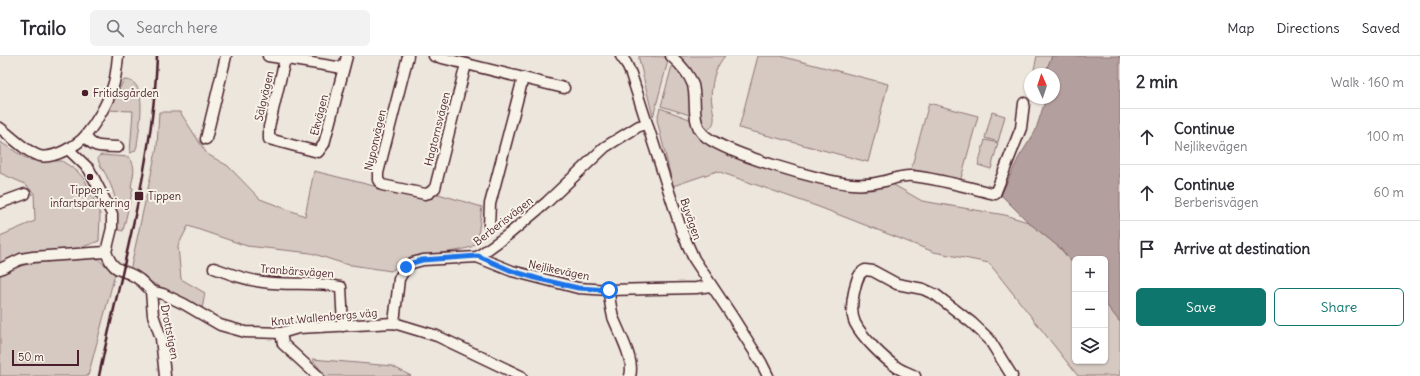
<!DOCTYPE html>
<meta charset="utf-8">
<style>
body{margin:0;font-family:Delius,sans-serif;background:#f2f2f3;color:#2b2b33}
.controls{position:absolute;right:12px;bottom:12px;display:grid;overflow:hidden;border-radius:6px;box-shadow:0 1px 3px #0004}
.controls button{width:36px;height:36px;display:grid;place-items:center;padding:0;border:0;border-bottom:1px solid #e1e1e2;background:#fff;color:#2b2b33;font:20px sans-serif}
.compass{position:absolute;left:1024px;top:12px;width:36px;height:36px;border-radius:50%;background:#fff;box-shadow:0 1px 3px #0004;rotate:357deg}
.scale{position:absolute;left:12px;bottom:10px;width:67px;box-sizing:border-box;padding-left:4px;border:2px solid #4a1f2b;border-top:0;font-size:11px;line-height:14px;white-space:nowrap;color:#4a1f2b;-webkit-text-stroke:3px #f7f3e8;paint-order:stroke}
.stop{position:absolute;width:12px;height:12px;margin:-9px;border:3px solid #1a73e8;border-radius:50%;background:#fff}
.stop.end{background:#1a73e8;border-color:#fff;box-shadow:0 1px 4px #0008}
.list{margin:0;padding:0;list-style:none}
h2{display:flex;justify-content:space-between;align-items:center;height:52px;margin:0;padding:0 16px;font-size:17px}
h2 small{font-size:13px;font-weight:400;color:#7c7c81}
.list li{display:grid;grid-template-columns:26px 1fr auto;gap:12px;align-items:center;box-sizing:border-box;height:56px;padding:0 16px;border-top:1px solid #e1e1e2}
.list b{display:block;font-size:15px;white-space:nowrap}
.list p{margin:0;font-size:13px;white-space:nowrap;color:#7c7c81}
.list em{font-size:13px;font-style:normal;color:#7c7c81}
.actions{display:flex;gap:8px;padding:12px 16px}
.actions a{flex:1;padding:9px 0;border:1px solid #0f766e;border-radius:6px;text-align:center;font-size:14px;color:#0f766e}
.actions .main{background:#0f766e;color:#fff}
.icon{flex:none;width:22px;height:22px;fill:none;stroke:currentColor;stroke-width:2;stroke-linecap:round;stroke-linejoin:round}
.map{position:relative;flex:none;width:1120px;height:320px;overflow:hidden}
header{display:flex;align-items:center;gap:24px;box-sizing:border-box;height:56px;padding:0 20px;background:#fff;border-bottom:1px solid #e1e1e2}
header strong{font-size:19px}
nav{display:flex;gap:22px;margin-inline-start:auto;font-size:14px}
.search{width:280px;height:36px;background:#f2f2f3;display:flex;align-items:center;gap:10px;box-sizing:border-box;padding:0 14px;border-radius:6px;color:#7c7c81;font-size:15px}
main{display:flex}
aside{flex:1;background:#fff}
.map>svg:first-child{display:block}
.green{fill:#d5c9c2;stroke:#907476}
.water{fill:#b39f9d;stroke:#896c6f}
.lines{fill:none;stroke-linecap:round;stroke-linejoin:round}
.minor-casing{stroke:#4a1f2b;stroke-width:13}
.minor{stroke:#f7f3e8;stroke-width:10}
.rail{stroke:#4a1f2b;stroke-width:2.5}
.route{stroke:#1a73e8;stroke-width:5}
.poi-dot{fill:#4a1f2b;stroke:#f7f3e8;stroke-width:1.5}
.labels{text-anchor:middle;stroke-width:4;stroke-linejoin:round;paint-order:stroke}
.poi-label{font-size:11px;fill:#4a1f2b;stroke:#f7f3e8;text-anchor:start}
.street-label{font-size:11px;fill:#4a1f2b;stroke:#f7f3e8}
</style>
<header>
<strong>Trailo</strong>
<div class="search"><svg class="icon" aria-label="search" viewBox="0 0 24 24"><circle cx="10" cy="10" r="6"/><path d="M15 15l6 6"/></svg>Search here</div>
<nav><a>Map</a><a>Directions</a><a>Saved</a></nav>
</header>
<main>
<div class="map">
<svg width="1120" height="320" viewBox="0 0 1120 320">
<rect width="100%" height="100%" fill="#ece6dd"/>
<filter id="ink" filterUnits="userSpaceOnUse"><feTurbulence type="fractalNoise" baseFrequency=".025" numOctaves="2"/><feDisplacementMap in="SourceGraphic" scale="8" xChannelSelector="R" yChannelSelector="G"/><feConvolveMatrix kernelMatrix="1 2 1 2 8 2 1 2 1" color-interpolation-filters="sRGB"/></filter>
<g filter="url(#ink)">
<g class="green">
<polygon points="639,0 669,1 653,61 639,3"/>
<path d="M676 0H725C717 9 713 20 712 32 711 37 711 42 712 48 713 58 718 66 708 74 690 65 703 42 696 28 691 18 682 9 676 0Z"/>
<polygon points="758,0 780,0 888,28 868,106 739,72"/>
<polygon points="1037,0 1052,0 1047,12 1047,18 1033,18"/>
<polygon points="673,6 690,30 693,60 661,50"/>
<path d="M124 24C151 23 138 75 137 90L135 95 130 97 133 55 106 54 113 40 117 37Z"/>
<polygon points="929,47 978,60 960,126 911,113"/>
<polygon points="660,52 692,64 711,86 860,132 894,129 922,145 1005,159 1028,166 1060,192 1075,210 1075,305 1105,305 1105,247 1120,266 1120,319 1117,320 1078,320 989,207 934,196 819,151 717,115 673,130 657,64"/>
<polygon points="159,56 180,56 207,98 228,110 260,143 305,160 314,115 426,143 431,142 435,137 482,151 477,187 471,191 461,194 410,202 391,215 345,208 311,197 247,190 188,170 178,190 181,223 205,237 202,253 130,215 157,91"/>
<polygon points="992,56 1005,60 998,86 985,82"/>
<polygon points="985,84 998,87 991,113 978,109"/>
<polygon points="0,86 29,104 62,105 77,115 85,124 100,158 99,185 72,195 24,197 0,208 0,180 35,165 34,137 25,128 0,117"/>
<path d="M101 99 129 101C137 111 133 119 131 131L133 132 123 175 115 173C118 152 117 141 107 121 104 114 98 108 98 101Z"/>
<path d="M97 202 115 218 88 320H0V220C19 203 72 204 97 202Z"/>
<polygon points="312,303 392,310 411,320 325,320"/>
</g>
<polygon class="water" points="1052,0 1120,0 1120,266 1105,247 1105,203 1075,203 1075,210 1060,192 1028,166 1001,139 1019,101 1035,76 1046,42 1054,42 1054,18 1047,18 1047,12"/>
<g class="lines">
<g class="minor-casing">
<g id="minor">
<polyline points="268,0 343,12"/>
<polyline points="408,0 378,117 378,124 382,129 425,138 429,137 435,132 466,8"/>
<polyline points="434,0 564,32"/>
<polyline points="621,0 626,7 631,18 682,176 694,203 730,257 761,306 768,320"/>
<path d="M671 0C680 8 689 17 693 29 697 45 691 65 703 78 720 96 826 127 852 128 863 129 874 128 885 125 893 123 903 119 912 120 940 123 967 131 995 138L1021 72 1024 47"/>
<polyline points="285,3 269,71 269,83 318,96 324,88 347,0"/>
<path d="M0 72C11 80 27 97 40 100 54 103 78 89 86 79 96 67 107 48 112 33 116 23 117 11 118 0"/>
<path d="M86 80C92 93 104 90 118 91"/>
<polyline points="206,83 226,0"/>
<polyline points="68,93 89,113 112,158 112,172 106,196"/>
<polyline points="0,147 25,138"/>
<polyline points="489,169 490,148 523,22"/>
<path d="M106 196C115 220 124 211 140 224 144 227 148 232 151 235"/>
<polyline points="477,201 512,215 578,232 609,234 696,232 711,230"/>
<path d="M214 212C230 218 246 224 263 226 289 230 315 225 341 231L343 270"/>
<polyline points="0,213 21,203 33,201 106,196"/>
<path d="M609 234C609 243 611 252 613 261 619 277 635 304 630 320"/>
<polyline points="151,235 163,238 184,248 220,269 245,276 281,277 298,272 394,267 437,280 521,320"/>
<polyline points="151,235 153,259 161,282 165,320"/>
<polyline points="394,267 399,223 406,211 412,207 423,204 477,201 509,178 547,146 605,91 639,70 647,68"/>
<polyline points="281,277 283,288 318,320"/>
<path d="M915 320C909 317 903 315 898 312 884 303 862 281 855 267 851 258 852 245 854 236 856 228 857 218 865 214L873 215 897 228 923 233 936 239 972 267 989 283 1012 320"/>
</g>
</g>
<use href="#minor" class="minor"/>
<path class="rail" d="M99 320C121 214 153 109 157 0"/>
</g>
</g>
<g class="lines" filter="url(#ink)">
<polyline class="route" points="406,211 412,207 422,204 478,200 512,215 539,223 578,232 609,234"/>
</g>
<g class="poi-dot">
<circle cx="85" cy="37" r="4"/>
<circle cx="90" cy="121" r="4"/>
<rect x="134" y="135" width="10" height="10" rx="2"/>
</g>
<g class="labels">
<g class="poi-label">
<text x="93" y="41">Fritidsgården</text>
<text x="90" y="138" text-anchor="middle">Tippen -<tspan x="90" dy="13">infartsparkering</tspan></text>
<text x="148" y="144">Tippen</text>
</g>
<g class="street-label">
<text transform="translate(264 40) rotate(-77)" y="4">Sälgvägen</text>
<text transform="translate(319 59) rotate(-76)" y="4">Ekvägen</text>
<text transform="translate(437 73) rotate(-76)" y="4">Hagtornsvägen</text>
<text transform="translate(375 84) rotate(-77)" y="4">Nyponvägen</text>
<text transform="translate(691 163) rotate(71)" y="4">Byvägen</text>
<text transform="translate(503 165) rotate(-38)" y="4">Berberisvägen</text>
<text transform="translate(559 214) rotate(12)" y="4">Nejlikevägen</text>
<text transform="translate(297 215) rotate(4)" y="4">Tranbärsvägen</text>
<text transform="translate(324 261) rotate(-5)" y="4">Knut Wallenbergs väg</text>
<text transform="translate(170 276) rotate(79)" y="4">Drottstigen</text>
</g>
</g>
</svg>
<div class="controls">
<button>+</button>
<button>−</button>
<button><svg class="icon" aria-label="layers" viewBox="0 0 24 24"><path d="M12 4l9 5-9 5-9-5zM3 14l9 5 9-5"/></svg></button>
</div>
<svg class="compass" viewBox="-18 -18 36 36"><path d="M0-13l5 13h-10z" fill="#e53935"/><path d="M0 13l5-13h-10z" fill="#7c7c81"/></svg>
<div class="scale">50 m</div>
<div class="stop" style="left:609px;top:234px"></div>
<div class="stop end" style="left:406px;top:211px"></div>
</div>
<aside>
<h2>2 min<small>Walk · 160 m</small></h2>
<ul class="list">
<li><svg class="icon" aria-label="ahead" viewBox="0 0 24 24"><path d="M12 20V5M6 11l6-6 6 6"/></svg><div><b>Continue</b><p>Nejlikevägen</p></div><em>100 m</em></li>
<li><svg class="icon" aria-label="ahead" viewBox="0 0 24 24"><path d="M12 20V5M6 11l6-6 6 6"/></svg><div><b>Continue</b><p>Berberisvägen</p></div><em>60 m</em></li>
<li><svg class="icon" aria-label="arrive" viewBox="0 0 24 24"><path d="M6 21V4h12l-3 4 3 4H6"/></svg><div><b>Arrive at destination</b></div></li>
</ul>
<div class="actions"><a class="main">Save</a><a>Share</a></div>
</aside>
</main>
